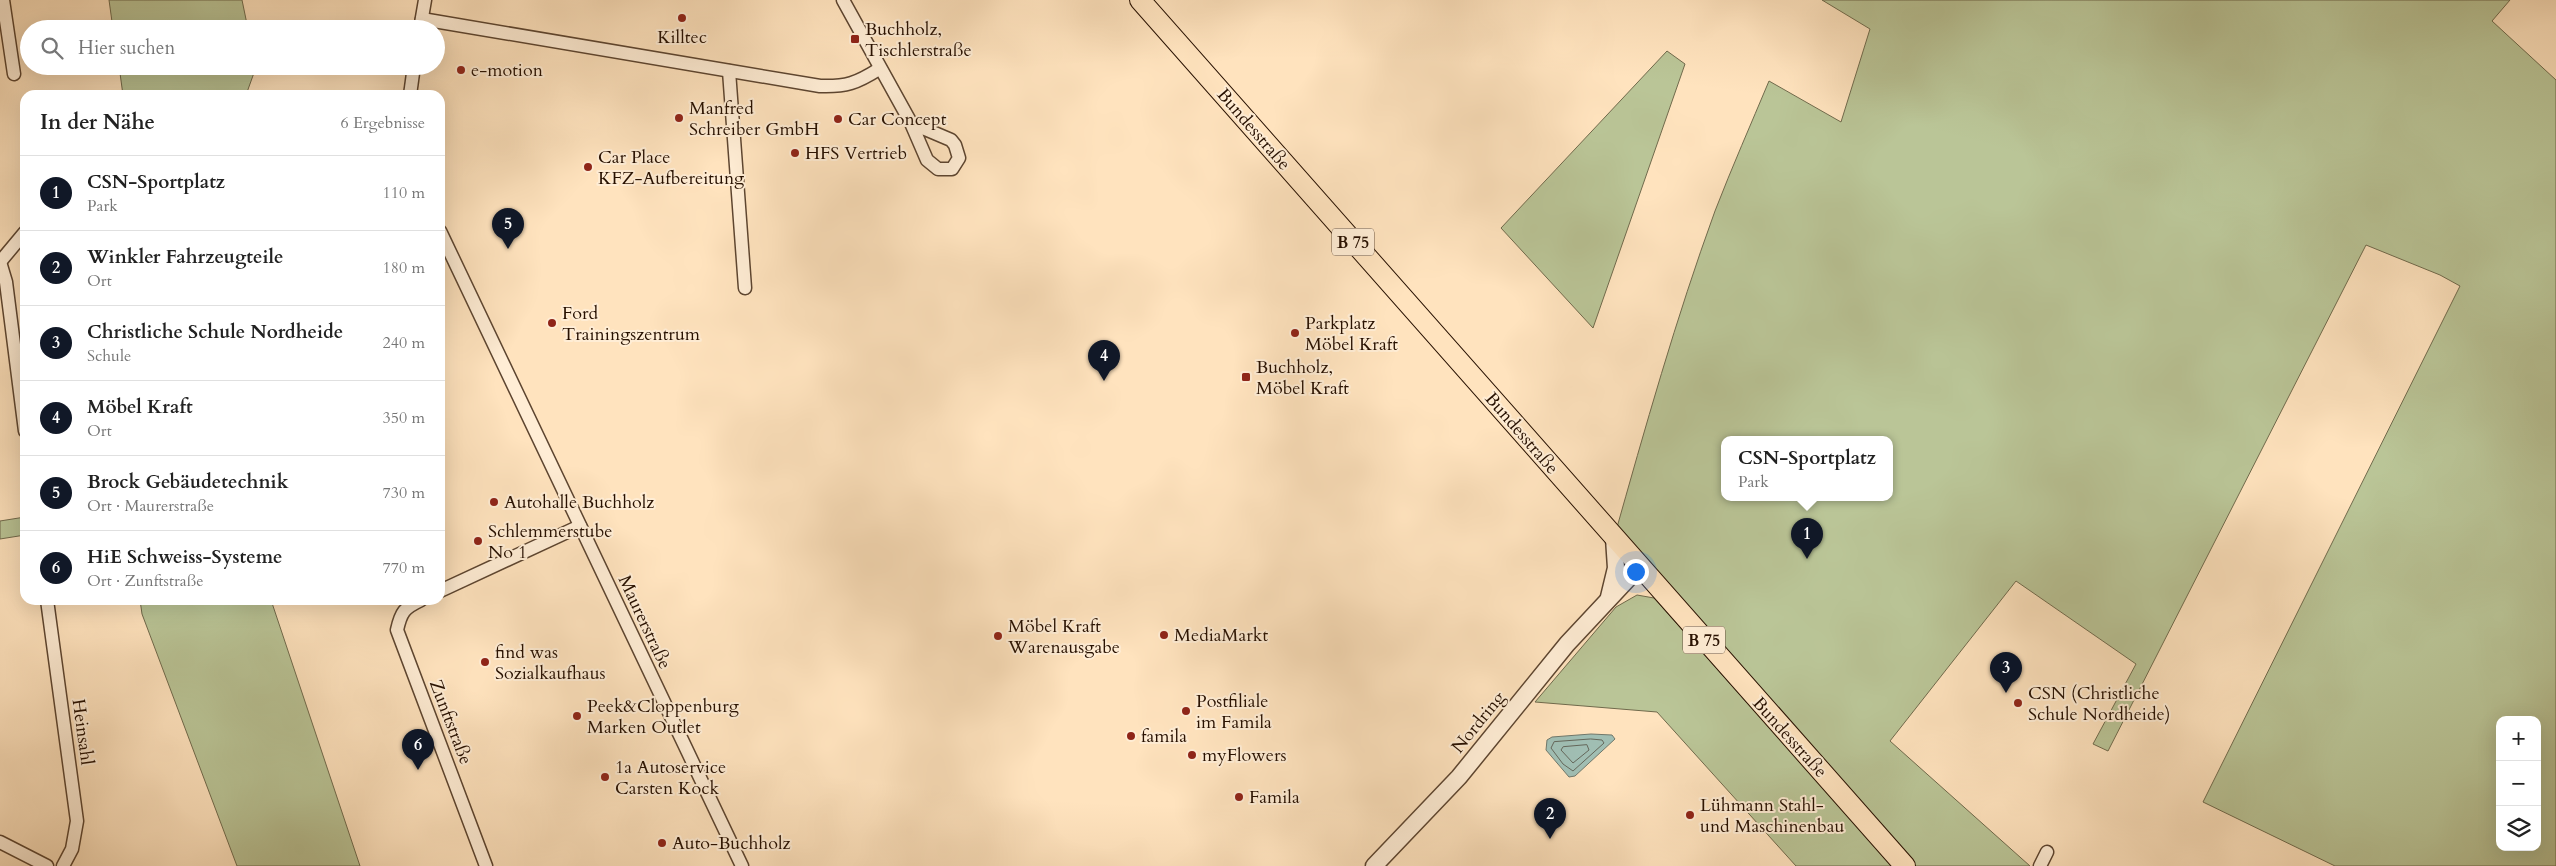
<!DOCTYPE html>
<html lang="de">
<meta charset="utf-8">
<style>
body{margin:0;font-family:Cardo,serif;background:#f2f2f2;color:#222}
.controls{position:absolute;right:15px;bottom:15px;display:grid;overflow:hidden;border-radius:10px;box-shadow:0 5px 20px #0002}
.controls button{width:45px;height:45px;display:grid;place-items:center;padding:0;border:0;border-bottom:1px solid #e0e0e0;background:#fff;color:#222;font:25px sans-serif}
.you{position:absolute;left:1635px;top:571px;width:18px;height:18px;margin:-12px;border:4px solid #fff;border-radius:50%;background:#1a73e8;box-shadow:0 0 0 8px #1a73e833}
.badge{display:grid;place-items:center;width:32px;height:32px;border-radius:50%;background:#111827;color:#fff;font-size:16px;font-weight:700}
.pin{position:absolute;translate:-50% -41px;filter:drop-shadow(0 1px 2px #0008)}
.pin::after{content:'';position:absolute;top:26px;width:18px;height:15px;background:inherit;clip-path:polygon(0 0,100% 0,50% 100%)}
.popup{position:absolute;left:1721px;top:436px;width:172px;height:65px;box-sizing:border-box;display:grid;place-content:center;border-radius:10px;background:#fff;filter:drop-shadow(0 1px 4px #0005);font-size:16px;white-space:nowrap;color:#767676}
.popup b{font-size:19px;color:#222}
.popup::after{content:'';position:absolute;left:50%;top:100%;margin-left:-10px;border:10px solid transparent;border-top-color:#fff}
.list{margin:0;padding:0;list-style:none}
h2{display:flex;justify-content:space-between;align-items:center;height:65px;margin:0;padding:0 20px;font-size:21px}
h2 small{font-size:16px;font-weight:400;color:#767676}
.list li{display:grid;grid-template-columns:32px 1fr auto;gap:15px;align-items:center;box-sizing:border-box;height:75px;padding:0 20px;border-top:1px solid #e0e0e0}
.list b{display:block;font-size:19px;white-space:nowrap}
.list p{margin:0;font-size:16px;white-space:nowrap;color:#767676}
.list em{font-size:16px;font-style:normal;color:#767676}
.icon{flex:none;width:28px;height:28px;fill:none;stroke:currentColor;stroke-width:2;stroke-linecap:round;stroke-linejoin:round}
.map{position:relative;flex:none;width:2556px;height:866px;overflow:hidden}
.search{position:absolute;background:#fff;box-shadow:0 5px 20px #0002;left:20px;top:20px;width:425px;height:55px;display:flex;align-items:center;gap:12px;box-sizing:border-box;padding:0 18px;border-radius:28px;color:#767676;font-size:19px}
.panel{position:absolute;background:#fff;box-shadow:0 5px 20px #0002;left:20px;top:90px;width:425px;height:515px;border-radius:15px}
.map>svg:first-child{display:block}
.green{fill:#bac597;stroke:#706a4c;fill-rule:evenodd}
.water{fill:#a0beb3;stroke:#70786b}
.lines{fill:none;stroke-linecap:round;stroke-linejoin:round}
.shore{stroke:#64675a;stroke-width:1}
.minor-casing{stroke:#5d4530;stroke-width:15}
.tertiary-casing{stroke:#5d4530;stroke-width:19}
.primary-casing{stroke:#271000;stroke-width:22}
.minor{stroke:#ffedd5;stroke-width:12}
.tertiary{stroke:#ffedd5;stroke-width:16}
.primary{stroke:#ffe3be;stroke-width:20}
.poi-dot{fill:#8f2418;stroke:#ffedd5;stroke-width:2}
.labels{text-anchor:middle;stroke-width:4;stroke-linejoin:round;paint-order:stroke}
.shield{fill:#ffedd5;stroke:#685240;stroke-width:1}
.shield-label{font-size:16px;font-weight:bold;fill:#271000}
.poi-label{font-size:18px;fill:#271000;stroke:#ffedd5;text-anchor:start}
.street-label{font-size:18px;fill:#271000;stroke:#ffedd5}
</style>
<div class="map">
<svg width="2556" height="866" viewBox="0 0 2556 866">
<rect width="100%" height="100%" fill="#ffe3be"/>
<filter id="stains"><feTurbulence type="fractalNoise" baseFrequency=".004" numOctaves="4"/><feColorMatrix values="0 0 0 0 .2 0 0 0 0 .09 0 0 0 0 .02 0 0 0 .5 -.17"/></filter>
<radialGradient id="worn" r=".72"><stop offset=".6" stop-color="#630" stop-opacity="0"/><stop offset="1" stop-color="#630" stop-opacity=".3"/></radialGradient>
<g class="green">
<polygon points="109,0 242,0 248,29 113,29"/>
<path d="M1822 0H2510L2492 21 2556 80V866H2335L2203 802 2460 286 2440 275 2366 245 2108 751 2093 744 2136 664 2016 581 1890 741 2030 866H1905L1614 538C1645 428 1676 318 1715 211 1732 167 1751 124 1769 81L1841 122 1870 29ZM1724 440H1890V498H1724ZM2500 720H2537V847H2500Z"/>
<polygon points="1667,51 1685,64 1593,328 1501,228"/>
<polygon points="119,66 254,66 255,70 246,95 123,95"/>
<polygon points="25,517 25,535 0,539 0,521"/>
<polygon points="1637,595 1654,598 1892,866 1796,866 1657,712 1535,702 1616,607"/>
<polygon points="140,600 271,600 360,866 237,866 142,614"/>
</g>
<polygon class="water" points="1591,734 1612,735 1615,739 1575,776 1569,777 1546,750 1547,740 1552,737"/>
<g class="lines">
<g class="shore">
<polygon points="1591,739 1602,740 1604,743 1573,771 1563,764 1551,748 1554,742"/>
<polygon points="1587,745 1589,750 1573,763 1561,750 1563,747"/>
</g>
<g class="minor-casing">
<g id="minor">
<polyline points="3,0 14,74"/>
<polyline points="843,0 911,123 927,160 938,169 952,169 959,158 955,145 951,140 911,123"/>
<path d="M422 19 820 86C846 87 857 83 879 69"/>
<polyline points="420,29 425,0"/>
<polyline points="729,71 745,288"/>
<polyline points="410,95 414,66"/>
<polyline points="440,231 742,866"/>
<polyline points="0,262 6,282 25,431"/>
<polyline points="0,262 25,232"/>
<polyline points="440,591 580,526"/>
<polyline points="47,600 77,821 72,849 63,866"/>
<path d="M421 600C404 608 401 612 397 630L486 866"/>
<polyline points="0,842 47,866"/>
<polyline points="2040,866 2047,852"/>
</g>
</g>
<g class="tertiary-casing">
<g id="tertiary">
<polyline points="1609,597 1616,568 1614,538"/>
<polyline points="1374,866 1459,777 1567,644 1639,567"/>
</g>
</g>
<g class="primary-casing">
<polyline id="primary" points="1140,0 1905,866"/>
</g>
<use href="#minor" class="minor"/>
<use href="#tertiary" class="tertiary"/>
<use href="#primary" class="primary"/>
</g>
<g class="poi-dot">
<circle cx="682" cy="18" r="5"/>
<rect x="850" y="34" width="10" height="10" rx="2.5"/>
<circle cx="461" cy="70" r="5"/>
<circle cx="679" cy="118" r="5"/>
<circle cx="838" cy="119" r="5"/>
<circle cx="795" cy="153" r="5"/>
<circle cx="588" cy="167" r="5"/>
<circle cx="552" cy="323" r="5"/>
<circle cx="1295" cy="333" r="5"/>
<rect x="1241" y="372" width="10" height="10" rx="2.5"/>
<circle cx="494" cy="502" r="5"/>
<circle cx="478" cy="541" r="5"/>
<circle cx="1164" cy="635" r="5"/>
<circle cx="998" cy="636" r="5"/>
<circle cx="485" cy="662" r="5"/>
<circle cx="2018" cy="703" r="5"/>
<circle cx="1186" cy="711" r="5"/>
<circle cx="577" cy="716" r="5"/>
<circle cx="1131" cy="736" r="5"/>
<circle cx="1192" cy="755" r="5"/>
<circle cx="605" cy="777" r="5"/>
<circle cx="1239" cy="797" r="5"/>
<circle cx="1690" cy="815" r="5"/>
<circle cx="662" cy="843" r="5"/>
</g>
<g class="labels">
<g class="shield">
<rect x="1332" y="228.5" width="42" height="27" rx="4"/>
<rect x="1683" y="626.5" width="42" height="27" rx="4"/>
</g>
<g class="shield-label">
<text x="1353" y="248">B 75</text>
<text x="1704" y="646">B 75</text>
</g>
<g class="poi-label">
<text x="865" y="35">Buchholz,<tspan x="865" dy="21">Tischlerstraße</tspan></text>
<text x="682" y="43" text-anchor="middle">Killtec</text>
<text x="471" y="76">e-motion</text>
<text x="689" y="114">Manfred<tspan x="689" dy="21">Schreiber GmbH</tspan></text>
<text x="848" y="125">Car Concept</text>
<text x="805" y="159">HFS Vertrieb</text>
<text x="598" y="163">Car Place<tspan x="598" dy="21">KFZ-Aufbereitung</tspan></text>
<text x="562" y="319">Ford<tspan x="562" dy="21">Trainingszentrum</tspan></text>
<text x="1305" y="329">Parkplatz<tspan x="1305" dy="21">Möbel Kraft</tspan></text>
<text x="1256" y="373">Buchholz,<tspan x="1256" dy="21">Möbel Kraft</tspan></text>
<text x="504" y="508">Autohalle Buchholz</text>
<text x="488" y="537">Schlemmerstube<tspan x="488" dy="21">No 1</tspan></text>
<text x="1008" y="632">Möbel Kraft<tspan x="1008" dy="21">Warenausgabe</tspan></text>
<text x="1174" y="641">MediaMarkt</text>
<text x="495" y="658">find was<tspan x="495" dy="21">Sozialkaufhaus</tspan></text>
<text x="2028" y="699">CSN (Christliche<tspan x="2028" dy="21">Schule Nordheide)</tspan></text>
<text x="1196" y="707">Postfiliale<tspan x="1196" dy="21">im Famila</tspan></text>
<text x="587" y="712">Peek&amp;Cloppenburg<tspan x="587" dy="21">Marken Outlet</tspan></text>
<text x="1141" y="742">famila</text>
<text x="1202" y="761">myFlowers</text>
<text x="615" y="773">1a Autoservice<tspan x="615" dy="21">Carsten Kock</tspan></text>
<text x="1249" y="803">Famila</text>
<text x="1700" y="811">Lühmann Stahl-<tspan x="1700" dy="21">und Maschinenbau</tspan></text>
<text x="672" y="849">Auto-Buchholz</text>
</g>
<g class="street-label">
<text transform="translate(1254 129) rotate(49)" y="6">Bundesstraße</text>
<text transform="translate(1522 433) rotate(49)" y="6">Bundesstraße</text>
<text transform="translate(645 622) rotate(65)" y="6">Maurerstraße</text>
<text transform="translate(451 722) rotate(69)" y="6">Zunftstraße</text>
<text transform="translate(1478 722) rotate(-51)" y="6">Nordring</text>
<text transform="translate(83 732) rotate(82)" y="6">Heinsahl</text>
<text transform="translate(1790 737) rotate(48)" y="6">Bundesstraße</text>
</g>
</g>
<rect width="100%" height="100%" filter="url(#stains)"/>
<rect width="100%" height="100%" fill="url(#worn)"/>
</svg>
<div class="controls">
<button>+</button>
<button>−</button>
<button><svg class="icon" aria-label="layers" viewBox="0 0 24 24"><path d="M12 4l9 5-9 5-9-5zM3 14l9 5 9-5"/></svg></button>
</div>
<div class="you"></div>
<div class="pin badge" style="left:1807px;top:559px">1</div>
<div class="popup"><b>CSN-Sportplatz</b>Park</div>
<div class="pin badge" style="left:1550px;top:839px">2</div>
<div class="pin badge" style="left:2006px;top:693px">3</div>
<div class="pin badge" style="left:1104px;top:381px">4</div>
<div class="pin badge" style="left:508px;top:249px">5</div>
<div class="pin badge" style="left:418px;top:770px">6</div>
<div class="search"><svg class="icon" aria-label="search" viewBox="0 0 24 24"><circle cx="10" cy="10" r="6"/><path d="M15 15l6 6"/></svg>Hier suchen</div>
<section class="panel">
<h2>In der Nähe<small>6 Ergebnisse</small></h2>
<ul class="list">
<li><span class="badge">1</span><div><b>CSN-Sportplatz</b><p>Park</p></div><em>110 m</em></li>
<li><span class="badge">2</span><div><b>Winkler Fahrzeugteile</b><p>Ort</p></div><em>180 m</em></li>
<li><span class="badge">3</span><div><b>Christliche Schule Nordheide</b><p>Schule</p></div><em>240 m</em></li>
<li><span class="badge">4</span><div><b>Möbel Kraft</b><p>Ort</p></div><em>350 m</em></li>
<li><span class="badge">5</span><div><b>Brock Gebäudetechnik</b><p>Ort · Maurerstraße</p></div><em>730 m</em></li>
<li><span class="badge">6</span><div><b>HiE Schweiss-Systeme</b><p>Ort · Zunftstraße</p></div><em>770 m</em></li>
</ul>
</section>
</div>
